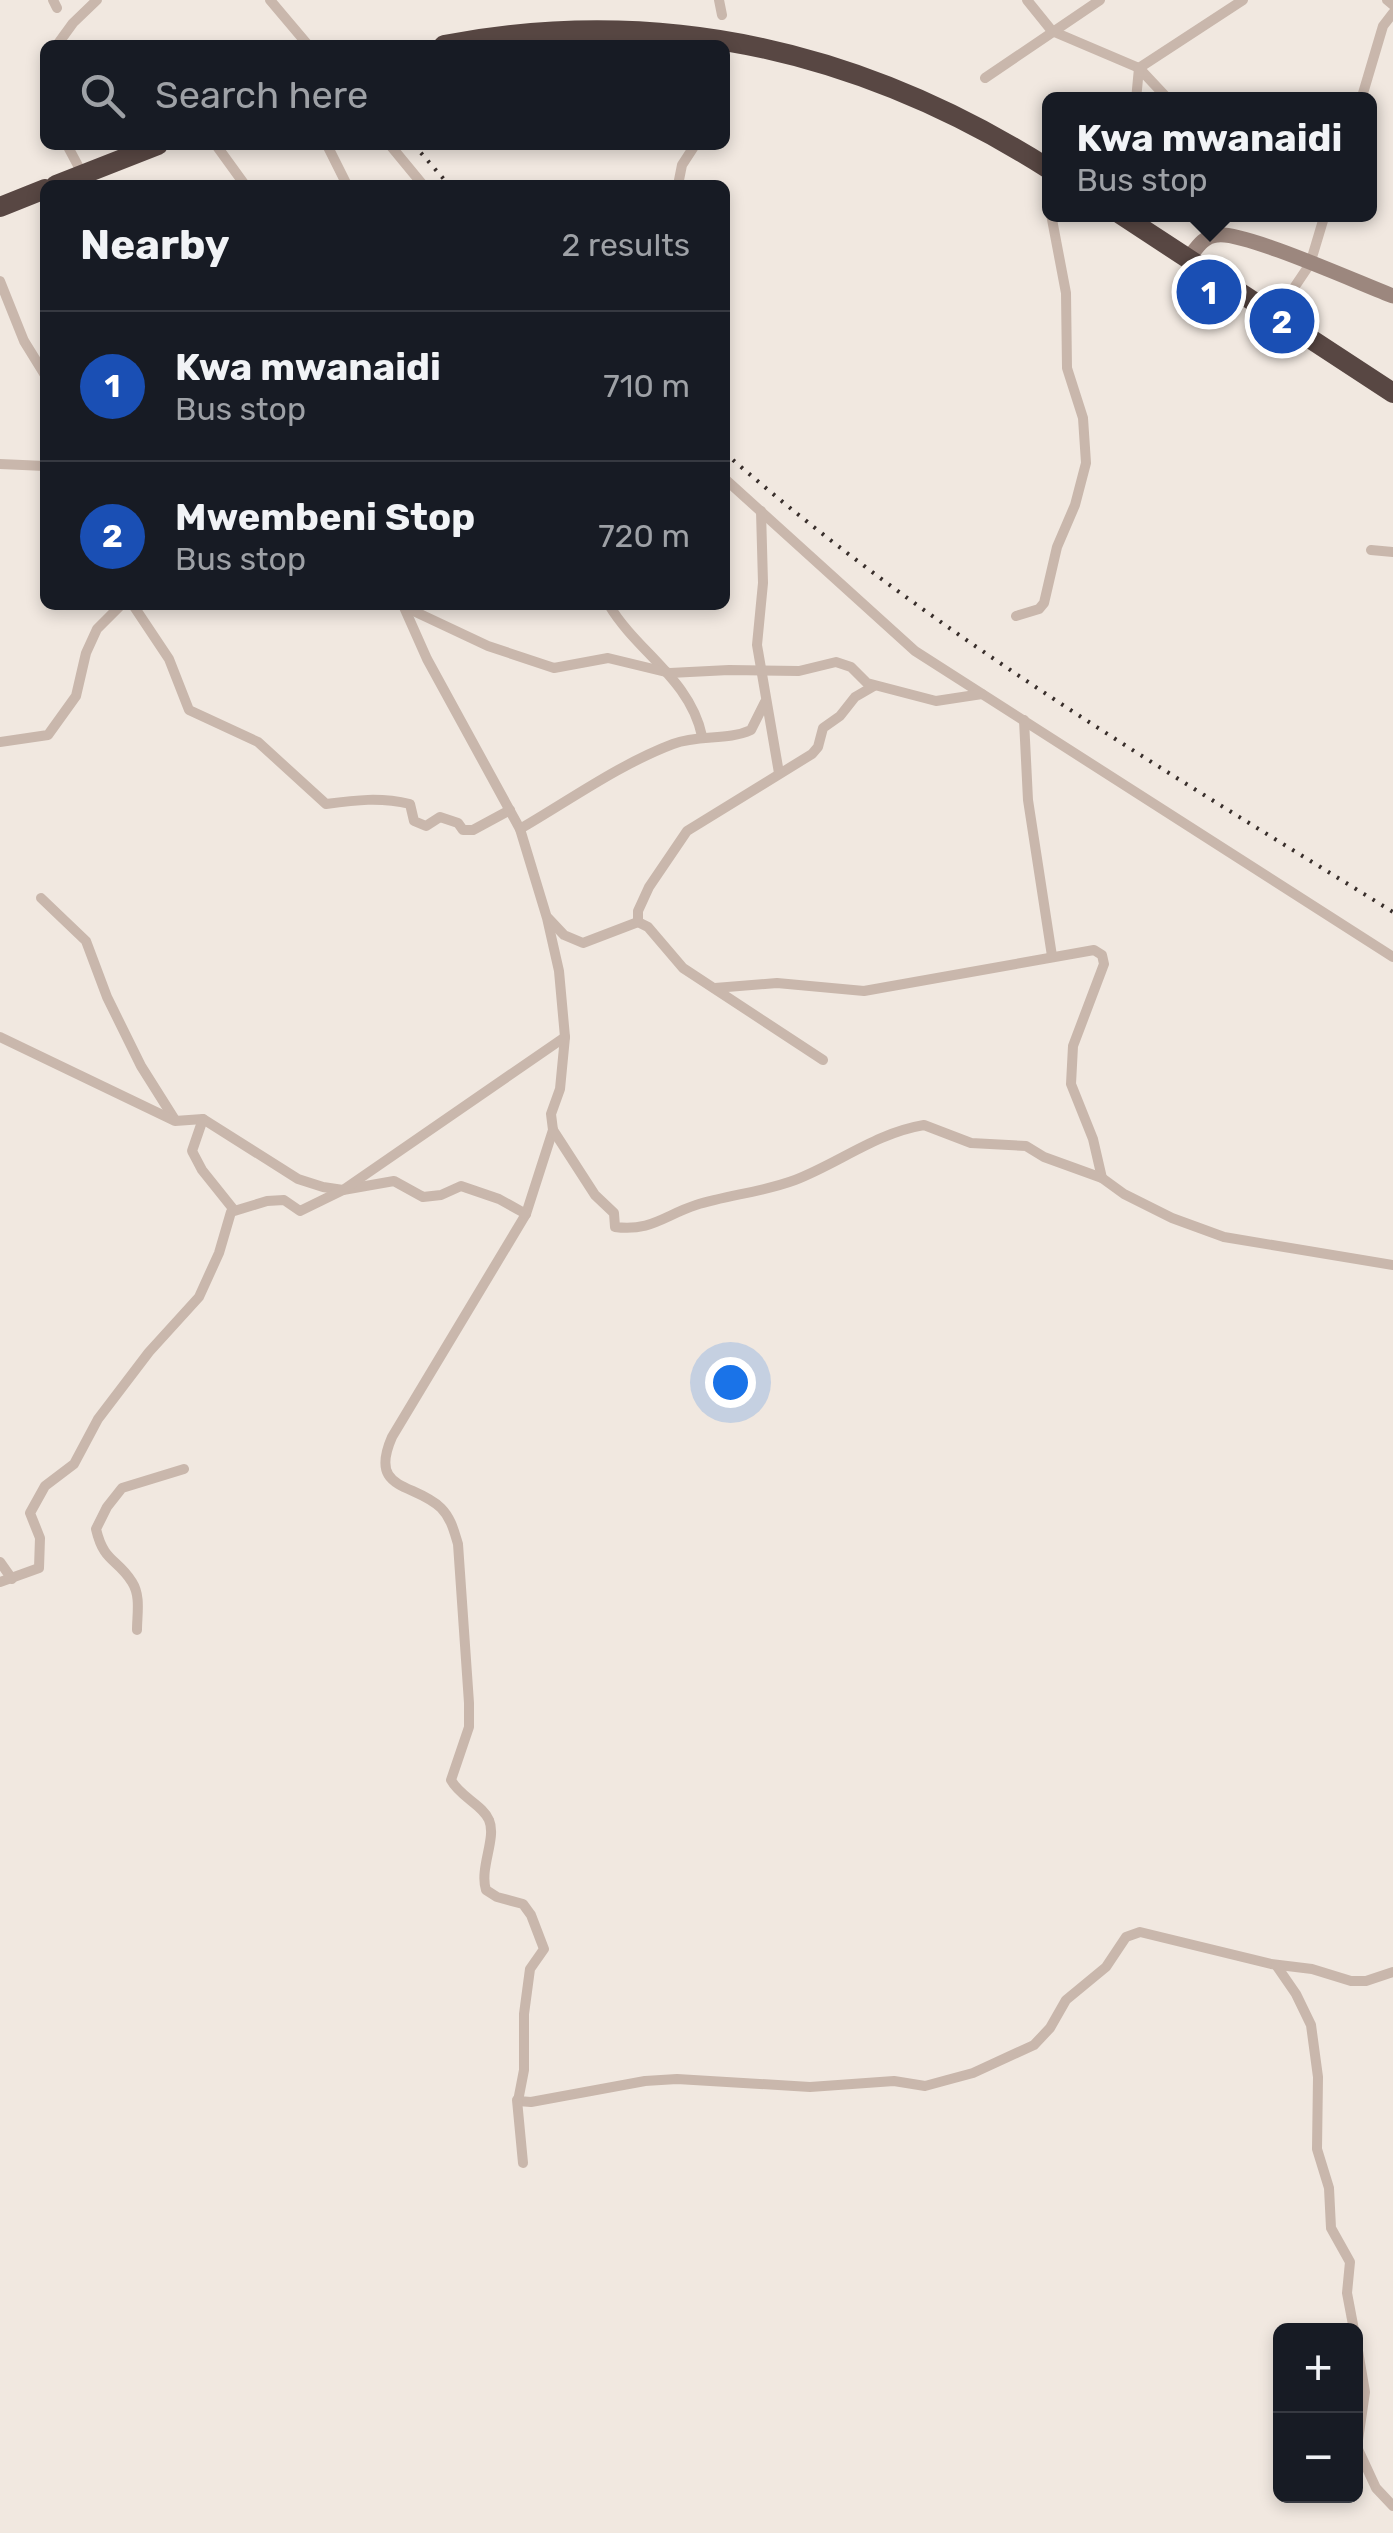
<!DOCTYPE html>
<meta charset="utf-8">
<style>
body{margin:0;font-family:Rubik,sans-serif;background:#20242c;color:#f1f3f6}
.controls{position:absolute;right:30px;bottom:30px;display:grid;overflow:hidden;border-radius:15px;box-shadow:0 5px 15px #0003}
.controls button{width:90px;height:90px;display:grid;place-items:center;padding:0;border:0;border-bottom:2px solid #363941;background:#171b24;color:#f1f3f6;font:50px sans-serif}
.you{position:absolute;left:730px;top:1382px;width:35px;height:35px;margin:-25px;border:8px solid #fff;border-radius:50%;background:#1a73e8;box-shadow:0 0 0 15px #1a73e833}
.badge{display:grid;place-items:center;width:65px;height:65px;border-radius:50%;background:#94acae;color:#fff;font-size:32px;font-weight:700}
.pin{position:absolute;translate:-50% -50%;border:5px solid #fff;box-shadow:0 2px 10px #0006}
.popup{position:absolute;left:1042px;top:92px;width:335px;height:130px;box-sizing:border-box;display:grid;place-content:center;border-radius:15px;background:#171b24;filter:drop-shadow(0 2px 8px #0005);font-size:32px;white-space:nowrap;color:#9ea1a6}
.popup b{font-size:38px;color:#f1f3f6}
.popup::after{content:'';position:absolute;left:50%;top:100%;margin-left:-20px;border:20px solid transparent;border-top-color:#171b24}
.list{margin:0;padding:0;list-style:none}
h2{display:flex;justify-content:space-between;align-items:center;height:130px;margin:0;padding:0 40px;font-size:42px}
h2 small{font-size:32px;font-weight:400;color:#9ea1a6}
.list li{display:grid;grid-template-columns:65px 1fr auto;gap:30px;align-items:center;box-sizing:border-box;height:150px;padding:0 40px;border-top:2px solid #363941}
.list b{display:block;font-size:38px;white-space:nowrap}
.list p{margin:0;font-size:32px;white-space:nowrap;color:#9ea1a6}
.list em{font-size:32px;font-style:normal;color:#9ea1a6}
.icon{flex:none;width:55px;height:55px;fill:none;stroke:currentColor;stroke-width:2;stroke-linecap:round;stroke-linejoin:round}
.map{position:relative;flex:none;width:1393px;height:2533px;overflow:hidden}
.search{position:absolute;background:#171b24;box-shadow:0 5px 15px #0003;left:40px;top:40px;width:690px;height:110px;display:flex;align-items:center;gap:25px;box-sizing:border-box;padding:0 35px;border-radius:15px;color:#9ea1a6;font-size:38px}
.panel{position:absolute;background:#171b24;box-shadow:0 5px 15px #0003;left:40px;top:180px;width:690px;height:430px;border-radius:15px}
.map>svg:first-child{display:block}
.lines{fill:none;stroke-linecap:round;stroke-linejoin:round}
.street{stroke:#c9b7ac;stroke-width:10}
.secondary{stroke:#9c877e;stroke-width:15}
.highway{stroke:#584743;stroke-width:20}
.rail{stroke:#382e2b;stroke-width:4;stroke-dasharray:2.5 8;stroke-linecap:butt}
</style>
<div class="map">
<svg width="1393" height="2533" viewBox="0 0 1393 2533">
<rect width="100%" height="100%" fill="#f1e8e0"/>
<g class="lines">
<g class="street">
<polyline points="53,0 57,8"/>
<polyline points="270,0 308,45"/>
<polyline points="719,0 722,15"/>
<polyline points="1027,0 1052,31 1139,68 1169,100"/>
<polyline points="1387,0 1393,5"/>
<polyline points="57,45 73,23 97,0"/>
<polyline points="45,73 45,102"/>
<polyline points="985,78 1100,0"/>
<polyline points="1136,100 1139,68 1243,0"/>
<polyline points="1361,100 1383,26 1393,13"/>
<polyline points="67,145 83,175"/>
<polyline points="216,145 245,185"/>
<polyline points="327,145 347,185"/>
<polyline points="390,145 423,185"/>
<polyline points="678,185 682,165 695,145"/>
<polyline points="0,281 24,341 45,375"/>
<polyline points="1275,316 1310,264 1325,214"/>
<polyline points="0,464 45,466"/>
<polyline points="725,479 915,651 1393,957"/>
<polyline points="761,511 763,583 757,645 779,773"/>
<polyline points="1371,550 1393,552"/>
<path d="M133 605 169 659 189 710 258 742 326 804C356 800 380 797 410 804L414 821 426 826 440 817 458 823 463 830H473L510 810"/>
<path d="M403 605 427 659 520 829 547 918 559 971 565 1037 560 1089 551 1114 553 1130 526 1214 392 1437C368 1492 414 1482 441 1508 451 1518 454 1531 458 1544L469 1703V1727L451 1780C460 1797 483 1805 489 1820 497 1838 479 1868 486 1890L497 1897 523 1904 531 1915 544 1949 530 1969 524 2014V2070L518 2101 531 2102 645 2081 677 2079 810 2087 894 2081 925 2086 947 2080 973 2073 1034 2045 1050 2028 1066 2000 1106 1967 1126 1937 1140 1932 1271 1964 1312 1969 1351 1981H1366L1393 1972"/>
<path d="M609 605C637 652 690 679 702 736"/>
<polyline points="405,607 488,646 554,668 608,658 670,673 729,670 799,671 836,662 851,667 867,683 936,701 982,694"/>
<polyline points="1016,616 1039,609 1044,603 1057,547 1075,505 1086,463 1083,418 1067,368 1066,293 1051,214"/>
<polyline points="1024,720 1028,800 1052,956"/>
<polyline points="0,742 48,735 76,696 86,653 97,629 121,605"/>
<path d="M520 829C570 800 620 764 673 744 699 734 727 741 751 730L765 702"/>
<polyline points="41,898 86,941 107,997 141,1066 175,1120"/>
<polyline points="548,918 564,935 583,943 638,922 648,927 683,968 823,1060"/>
<polyline points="638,922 638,911 649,887 687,831 812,754 818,747 823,728 840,716 855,697 874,686"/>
<polyline points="715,988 777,983 864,991 1094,950 1102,955 1104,964 1073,1046 1071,1084 1093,1139 1102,1178"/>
<polyline points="0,1037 175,1121 203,1119 298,1179 323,1187 343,1190 394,1181 423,1197 441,1195 461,1186 499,1199 526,1214"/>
<polyline points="203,1119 192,1151 202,1170 234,1210"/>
<path d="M553 1130 595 1195 614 1213 615 1227C650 1232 665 1215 696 1205 728 1195 763 1192 795 1180 839 1163 876 1133 924 1125L971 1143 1026 1146 1044 1157 1102 1178 1124 1194 1172 1218 1224 1237 1393 1265"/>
<polyline points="0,1562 12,1579"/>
<polyline points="0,1582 39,1568 40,1538 30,1513 45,1486 74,1464 98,1419 149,1352 199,1297 219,1253 231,1212 267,1201 284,1200 300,1211 343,1190 565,1037"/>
<path d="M137 1630C137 1614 141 1596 132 1582 117 1558 104 1563 96 1529L107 1507 122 1488 184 1469"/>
<polyline points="1276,1965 1296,1994 1311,2025 1318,2077 1317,2149 1329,2188 1331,2228 1350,2262 1347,2293 1354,2330"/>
<polyline points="517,2100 523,2163"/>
<polyline points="1356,2339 1365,2392 1357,2447 1376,2488 1393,2506"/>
</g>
<path class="secondary" d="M1188 259C1196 249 1203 236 1217 235 1244 231 1361 284 1393 296"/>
<g class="highway">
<path d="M444 45C661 4 863 51 1049 169"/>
<polyline points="56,185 158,145"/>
<polyline points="0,207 45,189"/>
<polyline points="1120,214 1393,393"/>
</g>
<g class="rail">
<polyline points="414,145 449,185"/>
<path d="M725 453C929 632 1163 769 1393 912"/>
</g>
</g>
</svg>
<div class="controls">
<button>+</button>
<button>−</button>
</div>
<div class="you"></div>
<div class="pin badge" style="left:1209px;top:292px;background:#1a4fb4">1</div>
<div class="popup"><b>Kwa mwanaidi</b>Bus stop</div>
<div class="pin badge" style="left:1282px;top:321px;background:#1a4fb4">2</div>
<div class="search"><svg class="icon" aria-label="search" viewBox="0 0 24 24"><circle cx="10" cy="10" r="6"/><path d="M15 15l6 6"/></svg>Search here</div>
<section class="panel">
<h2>Nearby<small>2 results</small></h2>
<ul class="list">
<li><span class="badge" style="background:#1a4fb4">1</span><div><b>Kwa mwanaidi</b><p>Bus stop</p></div><em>710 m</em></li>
<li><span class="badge" style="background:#1a4fb4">2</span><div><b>Mwembeni Stop</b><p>Bus stop</p></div><em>720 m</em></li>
</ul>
</section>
</div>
